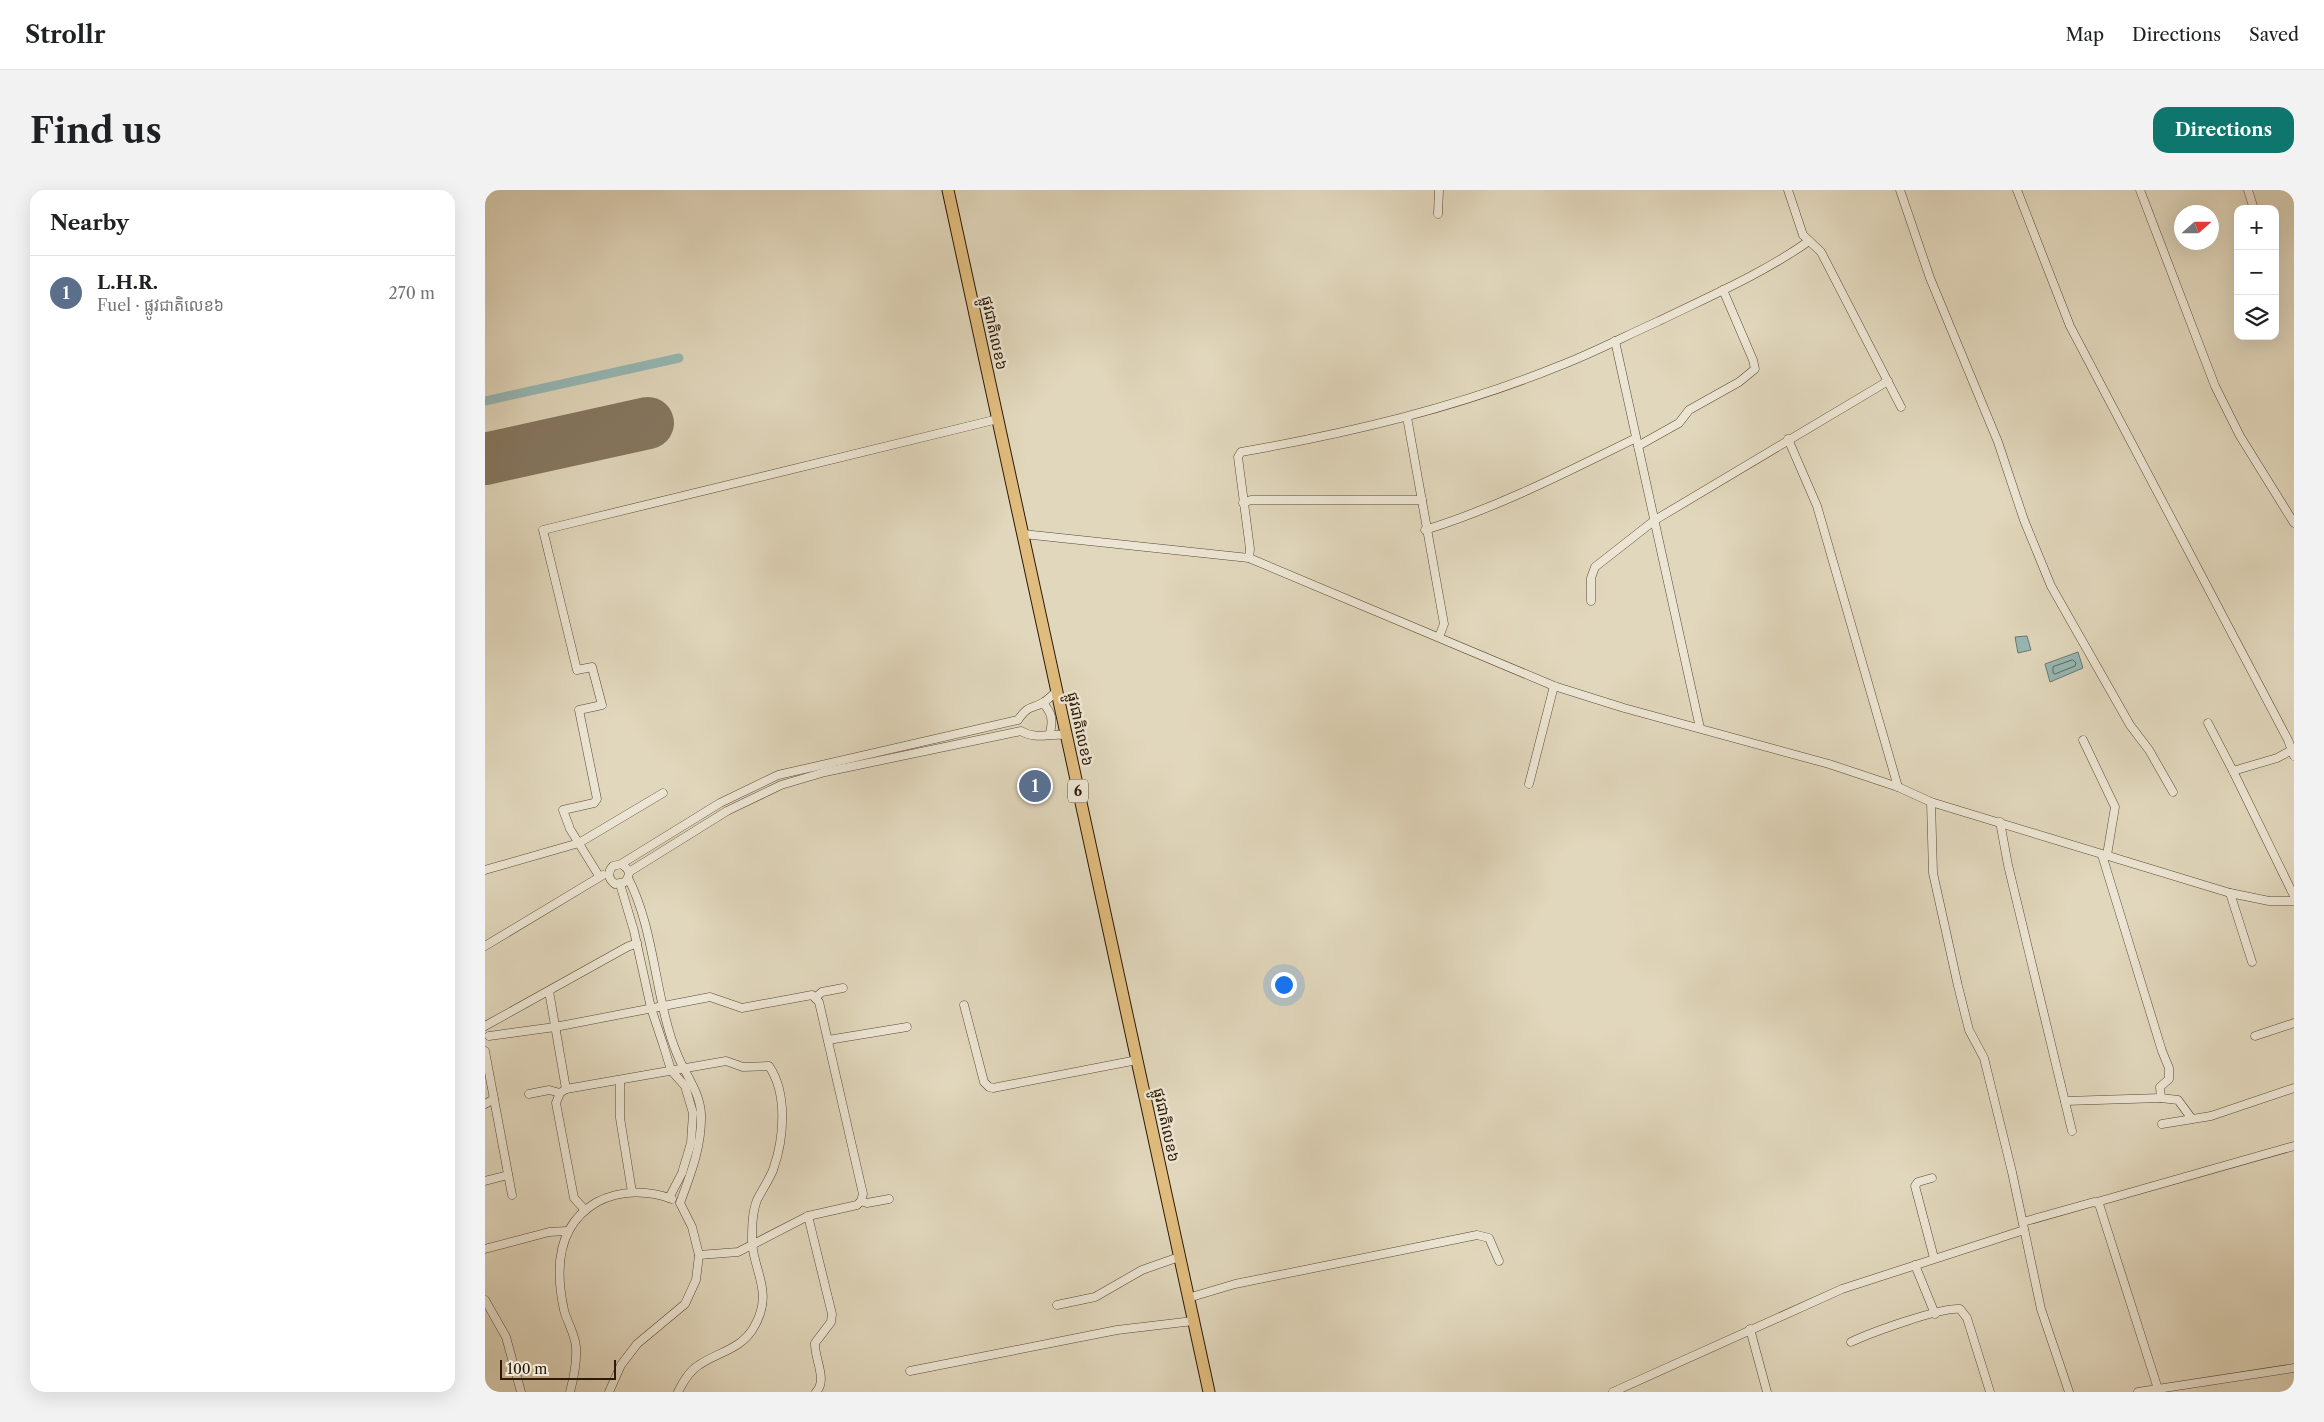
<!DOCTYPE html>
<meta charset="utf-8">
<style>
body{margin:0;font-family:"Libre Caslon Text","Noto Sans Khmer",serif;background:#f2f2f2;color:#202124}
.controls{position:absolute;right:15px;top:15px;display:grid;overflow:hidden;border-radius:10px;box-shadow:0 5px 20px #0002}
.controls button{width:45px;height:45px;display:grid;place-items:center;padding:0;border:0;border-bottom:1px solid #e0e0e0;background:#fff;color:#202124;font:25px sans-serif}
.compass{position:absolute;left:1689px;top:15px;width:45px;height:45px;border-radius:50%;background:#fff;box-shadow:0 5px 20px #0002;rotate:69deg}
.scale{position:absolute;left:15px;bottom:12px;width:116px;box-sizing:border-box;padding-left:5px;border:2px solid #2c1906;border-top:0;font-size:14px;line-height:18px;white-space:nowrap;color:#2c1906;-webkit-text-stroke:4px #ece5d3;paint-order:stroke}
.you{position:absolute;left:798px;top:794px;width:18px;height:18px;margin:-12px;border:4px solid #fff;border-radius:50%;background:#1a73e8;box-shadow:0 0 0 8px #1a73e833}
.badge{display:grid;place-items:center;width:32px;height:32px;border-radius:50%;background:#0f766e;color:#fff;font-size:16px;font-weight:700}
.pin{position:absolute;translate:-50% -50%;border:2px solid #fff;box-shadow:0 1px 5px #0006}
.list{margin:0;padding:0;list-style:none}
h2{display:flex;justify-content:space-between;align-items:center;height:65px;margin:0;padding:0 20px;font-size:21px}
h2 small{font-size:16px;font-weight:400;color:#757577}
.list li{display:grid;grid-template-columns:32px 1fr auto;gap:15px;align-items:center;box-sizing:border-box;height:75px;padding:0 20px;border-top:1px solid #e0e0e0}
.list b{display:block;font-size:19px;white-space:nowrap}
.list p{margin:0;font-size:16px;white-space:nowrap;color:#757577}
.list em{font-size:16px;font-style:normal;color:#757577}
.icon{flex:none;width:28px;height:28px;fill:none;stroke:currentColor;stroke-width:2;stroke-linecap:round;stroke-linejoin:round}
.map{position:relative;flex:none;width:1809px;height:1202px;overflow:hidden;border-radius:15px}
header{display:flex;align-items:center;gap:30px;box-sizing:border-box;height:70px;padding:0 25px;background:#fff;border-bottom:1px solid #e0e0e0}
header strong{font-size:24px}
nav{display:flex;gap:28px;margin-inline-start:auto;font-size:18px}
.intro{display:flex;align-items:center;justify-content:space-between;box-sizing:border-box;height:120px;padding:0 30px}
h1{margin:0;font-size:35px}
.button{padding:12px 22px;border-radius:15px;background:#0f766e;color:#fff;font-size:18px;font-weight:700}
main{display:flex;gap:30px;padding:0 30px}
aside{flex:1;background:#fff;border-radius:15px;box-shadow:0 5px 20px #0002}
.map>svg:first-child{display:block}
.water{fill:#95b8b5;stroke:#6b786f}
.lines{fill:none;stroke-linecap:round;stroke-linejoin:round}
.shore{stroke:#60685e;stroke-width:1}
.canal{stroke:#95b8b5;stroke-width:9}
.runway{stroke:#867861;stroke-width:52}
.minor-casing{stroke:#594834;stroke-width:9}
.highway-casing{stroke:#2c1906;stroke-width:13}
.minor{stroke:#ece5d3;stroke-width:8}
.highway{stroke:#e0bc7e;stroke-width:11}
.labels{text-anchor:middle;stroke-width:5;stroke-linejoin:round;paint-order:stroke}
.shield{fill:#ece5d3;stroke:#665644;stroke-width:1}
.shield-label{font-size:14px;font-weight:bold;fill:#2c1906}
.street-label{font-size:15px;fill:#2c1906;stroke:#ece5d3}
</style>
<header>
<strong>Strollr</strong>
<nav><a>Map</a><a>Directions</a><a>Saved</a></nav>
</header>
<div class="intro"><h1>Find us</h1><a class="button">Directions</a></div>
<main>
<aside>
<h2>Nearby<small></small></h2>
<ul class="list">
<li><span class="badge" style="background:#5c6f8a">1</span><div><b>L.H.R.</b><p>Fuel · ផ្លូវជាតិលេខ៦</p></div><em>270 m</em></li>
</ul>
</aside>
<div class="map">
<svg width="1809" height="1202" viewBox="0 0 1809 1202">
<rect width="100%" height="100%" fill="#e1d7bc"/>
<filter id="stains"><feTurbulence type="fractalNoise" baseFrequency=".004" numOctaves="4"/><feColorMatrix values="0 0 0 0 .2 0 0 0 0 .09 0 0 0 0 .02 0 0 0 .5 -.17"/></filter>
<radialGradient id="worn" r=".72"><stop offset=".6" stop-color="#630" stop-opacity="0"/><stop offset="1" stop-color="#630" stop-opacity=".3"/></radialGradient>
<g class="water">
<polygon points="1542,446 1546,460 1533,463 1530,447"/>
<polygon points="1593,462 1598,478 1565,492 1560,474"/>
</g>
<g class="lines">
<polygon class="shore" points="1588,470 1591,473 1590,476 1570,484 1568,483 1568,477"/>
<polyline class="canal" points="0,211 194,168"/>
<polyline class="runway" points="0,269 163,233"/>
<g class="minor-casing">
<g id="minor">
<polyline points="1303,0 1318,45 1336,62 1416,217"/>
<polyline points="1415,0 1445,88 1513,252 1539,330 1566,396 1645,535 1664,560 1688,602"/>
<polyline points="1532,0 1585,136 1803,550 1809,566"/>
<polyline points="1655,0 1730,196 1755,246 1809,333"/>
<polyline points="1763,0 1769,19"/>
<polyline points="953,24 954,0"/>
<polyline points="1130,151 1215,538"/>
<polyline points="922,227 959,434 954,447"/>
<polyline points="1303,249 1332,316 1413,597"/>
<polyline points="1153,256 1194,233 1204,220 1254,192 1270,179 1268,170 1238,100"/>
<polyline points="758,313 766,310 937,310"/>
<path d="M940 340C1014 317 1082 282 1151 248"/>
<polyline points="538,344 764,368 1069,496 1139,518 1344,574 1413,597 1446,612 1745,703 1784,711 1809,711"/>
<path d="M764 368 765 359 753 267 756 262C864 243 971 218 1074 176 1108 163 1140 146 1174 131 1225 106 1277 84 1324 51"/>
<polyline points="1106,411 1106,388 1110,377 1170,330 1403,191"/>
<path d="M558 513C567 523 568 530 565 543"/>
<polyline points="1723,533 1748,581 1809,706"/>
<polyline points="1598,550 1630,617 1622,665"/>
<polyline points="1748,581 1792,568 1807,560"/>
<polyline points="1044,594 1069,496"/>
<polyline points="1446,612 1448,683 1473,796 1484,840 1499,868 1527,982 1556,1119 1584,1202"/>
<polyline points="1515,632 1523,675 1587,941"/>
<polyline points="1617,665 1677,861 1684,878 1684,889 1675,897 1676,908 1693,910 1707,929"/>
<path d="M136 674C145 679 146 685 140 692L130 694C123 689 122 682 128 676L136 674 235 613 293 585 533 530C544 514 546 520 559 512 564 509 568 504 572 501"/>
<polyline points="0,680 94,653 178,603"/>
<path d="M144 682 242 621 296 595 340 582 536 541C551 550 564 543 580 545"/>
<polyline points="114,686 85,639 78,620 109,613 112,609 94,520 117,515 107,477 92,480 58,340 513,229"/>
<polyline points="135,694 149,741 166,818 178,854 186,880 200,896 208,923 206,953 197,983 184,1008"/>
<polyline points="1745,703 1767,772"/>
<polyline points="0,756 118,685"/>
<polyline points="64,801 81,899"/>
<polyline points="331,807 337,802 358,798"/>
<polyline points="479,815 499,892 504,897 508,898 652,870"/>
<polyline points="0,836 142,757 152,753"/>
<polyline points="4,846 70,837 225,807 257,818 327,805 334,812 378,1004 376,1011 372,1015 323,1026 253,1062 214,1065"/>
<polyline points="1770,846 1809,833"/>
<polyline points="343,850 422,837"/>
<polyline points="0,861 27,1005"/>
<polyline points="135,890 135,928 147,1002"/>
<polyline points="44,904 64,900 75,903"/>
<polyline points="1580,911 1676,908"/>
<polyline points="0,914 9,909"/>
<polyline points="1677,934 1726,926 1809,898"/>
<polyline points="1447,988 1433,992 1430,996 1449,1068"/>
<polyline points="0,991 23,985"/>
<polyline points="376,1011 382,1013 404,1009"/>
<polyline points="1612,1012 1809,956"/>
<path d="M100 1020 89 1008 71 913 75 903 81 899 241 871 258 877 284 876C303 904 299 949 288 980 284 990 277 1000 272 1010 267 1023 267 1038 267 1052 269 1083 289 1102 269 1137 257 1159 233 1162 214 1175 204 1181 198 1192 193 1202"/>
<path d="M323 1026 347 1124 346 1132 330 1153C329 1168 343 1190 331 1202"/>
<polyline points="1538,1032 1609,1012 1614,1014 1673,1199"/>
<polyline points="0,1059 64,1042 82,1041"/>
<polyline points="1430,1075 1450,1124"/>
<polyline points="703,1108 750,1094 992,1045 1004,1048 1014,1071"/>
<polyline points="0,1110 21,1147 36,1202"/>
<polyline points="572,1115 610,1107 657,1080 694,1067"/>
<polyline points="1265,1139 1282,1202"/>
<path d="M1366 1152C1385 1143 1456 1117 1475 1119L1482 1128 1505 1202"/>
<polyline points="425,1181 632,1140 708,1131"/>
<path d="M85 1202C89 1187 92 1172 91 1157 90 1144 82 1132 79 1120 70 1079 72 1035 112 1012 135 1000 163 1000 187 1009"/>
<path d="M124 1202 136 1175 152 1154 200 1114 211 1090 214 1065 207 1037 195 1013C206 983 217 956 216 924 215 902 200 884 192 864 170 811 170 739 143 688"/>
<polyline points="1128,1202 1357,1099 1539,1040"/>
<polyline points="1653,1202 1809,1178"/>
</g>
</g>
<g class="highway-casing">
<polyline id="highway" points="463,0 724,1202"/>
</g>
<use href="#minor" class="minor"/>
<use href="#highway" class="highway"/>
</g>
<g class="labels">
<rect class="shield" x="583" y="589.5" width="20" height="23" rx="4"/>
<g class="shield-label">
<text x="593" y="606">6</text>
</g>
<g class="street-label">
<text transform="translate(509 143) rotate(78)" y="5">ផ្លូវជាតិលេខ៦</text>
<text transform="translate(595 539) rotate(78)" y="5">ផ្លូវជាតិលេខ៦</text>
<text transform="translate(681 935) rotate(78)" y="5">ផ្លូវជាតិលេខ៦</text>
</g>
</g>
<rect width="100%" height="100%" filter="url(#stains)"/>
<rect width="100%" height="100%" fill="url(#worn)"/>
</svg>
<div class="controls">
<button>+</button>
<button>−</button>
<button><svg class="icon" aria-label="layers" viewBox="0 0 24 24"><path d="M12 4l9 5-9 5-9-5zM3 14l9 5 9-5"/></svg></button>
</div>
<svg class="compass" viewBox="-18 -18 36 36"><path d="M0-13l5 13h-10z" fill="#e53935"/><path d="M0 13l5-13h-10z" fill="#757577"/></svg>
<div class="scale">100 m</div>
<div class="you"></div>
<div class="pin badge" style="left:550px;top:596px;background:#5c6f8a">1</div>
</div>
</main>
